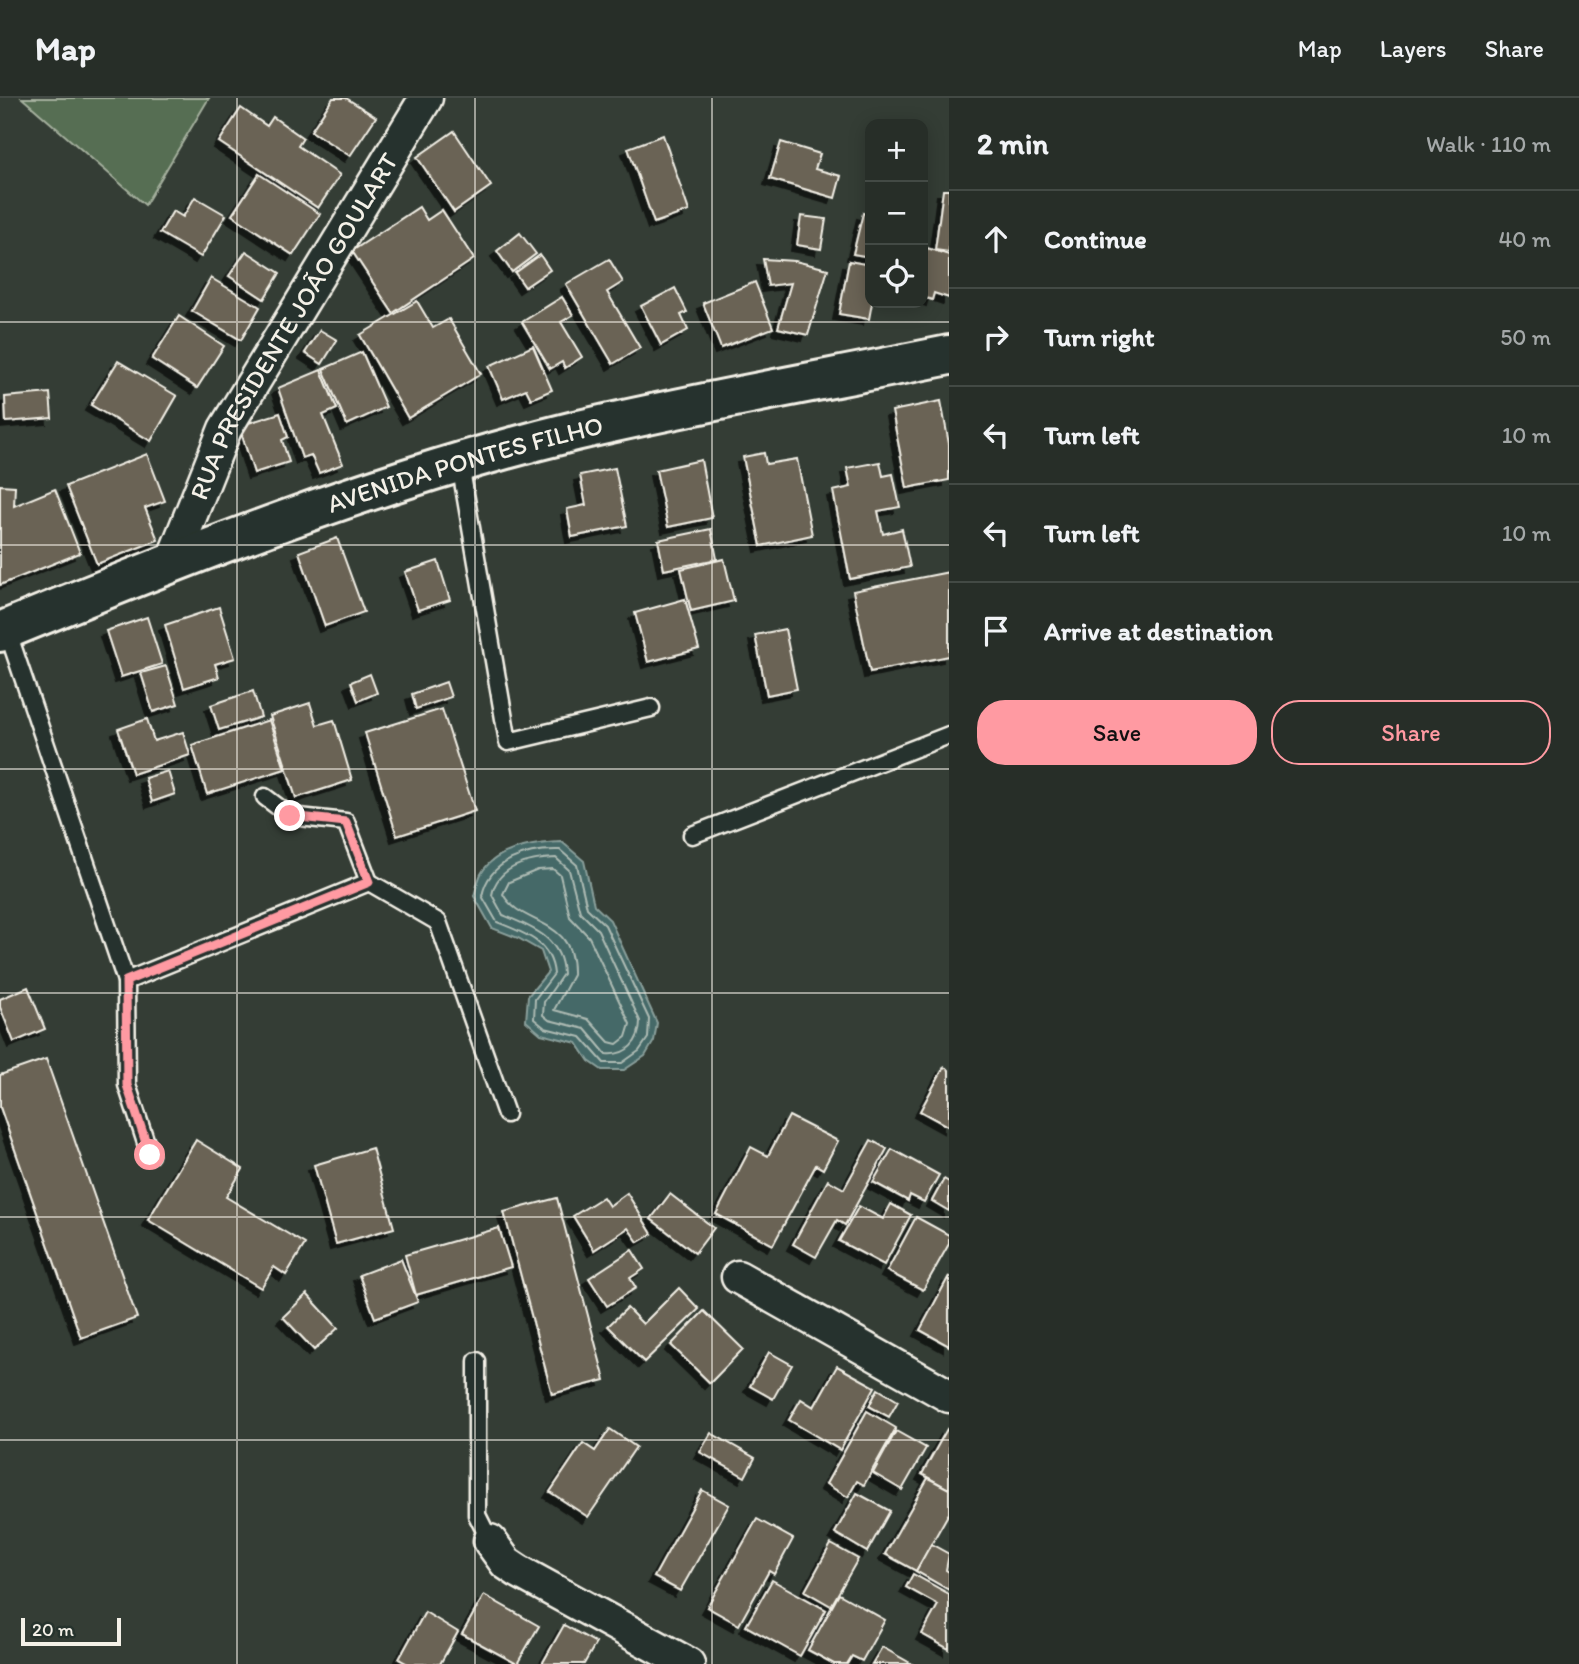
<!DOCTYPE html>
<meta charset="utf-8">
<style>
body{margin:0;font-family:Itim,sans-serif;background:#2f3630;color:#f1f3f6}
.controls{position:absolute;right:21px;top:21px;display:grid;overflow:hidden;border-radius:14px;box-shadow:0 4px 18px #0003}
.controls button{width:63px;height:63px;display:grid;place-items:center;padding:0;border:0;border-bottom:2px solid #434a45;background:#272e28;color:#f1f3f6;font:35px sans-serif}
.scale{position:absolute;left:21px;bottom:18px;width:100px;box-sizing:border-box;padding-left:7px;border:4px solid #f4f1e8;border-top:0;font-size:19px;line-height:24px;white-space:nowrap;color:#f4f1e8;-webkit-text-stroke:5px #26332d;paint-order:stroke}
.stop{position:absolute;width:21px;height:21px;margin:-16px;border:5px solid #ff9aa2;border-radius:50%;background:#fff}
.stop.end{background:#ff9aa2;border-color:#fff;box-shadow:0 2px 7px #0008}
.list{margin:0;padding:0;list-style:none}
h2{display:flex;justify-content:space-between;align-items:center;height:91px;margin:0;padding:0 28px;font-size:30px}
h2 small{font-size:23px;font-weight:400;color:#a4a8a8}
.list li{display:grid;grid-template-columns:46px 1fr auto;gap:21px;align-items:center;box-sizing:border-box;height:98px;padding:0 28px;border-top:2px solid #434a45}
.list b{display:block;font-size:26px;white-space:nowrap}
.list em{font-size:23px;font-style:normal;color:#a4a8a8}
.actions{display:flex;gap:14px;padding:21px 28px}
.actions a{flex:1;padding:16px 0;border:2px solid #ff9aa2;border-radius:28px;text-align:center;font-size:24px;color:#ff9aa2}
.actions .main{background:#ff9aa2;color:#111}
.icon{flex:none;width:38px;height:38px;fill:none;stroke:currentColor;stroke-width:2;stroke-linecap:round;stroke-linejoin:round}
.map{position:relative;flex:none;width:949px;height:1566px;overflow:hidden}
header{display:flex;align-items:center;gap:42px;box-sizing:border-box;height:98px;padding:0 35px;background:#272e28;border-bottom:2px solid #434a45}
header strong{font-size:33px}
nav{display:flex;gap:38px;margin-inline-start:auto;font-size:24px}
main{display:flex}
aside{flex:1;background:#272e28}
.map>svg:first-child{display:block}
.green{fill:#566e53;stroke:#a5b09e;stroke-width:2}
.water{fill:#446967;stroke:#8a9f9b;stroke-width:2}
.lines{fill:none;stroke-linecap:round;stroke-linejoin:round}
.shore{stroke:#aebbb4;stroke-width:2}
.building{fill:#6b6454;stroke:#f4f1e8;stroke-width:2;filter:url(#shadow)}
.lane-casing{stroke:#f4f1e8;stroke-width:21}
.street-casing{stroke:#f4f1e8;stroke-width:37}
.secondary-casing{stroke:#f4f1e8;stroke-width:44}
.lane{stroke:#26332d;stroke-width:16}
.street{stroke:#26332d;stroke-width:32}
.secondary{stroke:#26332d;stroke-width:38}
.route{stroke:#ff9aa2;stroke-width:9}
.grid{fill:none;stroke:#f4f1e8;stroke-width:2;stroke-opacity:0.55}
.labels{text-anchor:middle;stroke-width:7;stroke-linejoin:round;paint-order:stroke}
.street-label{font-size:26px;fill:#f4f1e8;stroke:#26332d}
</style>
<header>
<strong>Map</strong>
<nav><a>Map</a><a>Layers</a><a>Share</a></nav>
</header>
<main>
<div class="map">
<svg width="949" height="1566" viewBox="0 0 949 1566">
<defs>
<filter id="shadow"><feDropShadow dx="-6" dy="6" stdDeviation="0" flood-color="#0009"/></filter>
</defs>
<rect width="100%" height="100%" fill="#343d35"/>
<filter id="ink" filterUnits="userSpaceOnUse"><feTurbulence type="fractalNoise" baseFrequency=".0143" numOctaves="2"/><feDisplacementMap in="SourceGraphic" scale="14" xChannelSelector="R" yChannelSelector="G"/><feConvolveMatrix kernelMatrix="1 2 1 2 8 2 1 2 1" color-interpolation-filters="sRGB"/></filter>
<g filter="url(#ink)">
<polygon class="green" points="22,0 209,0 145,107"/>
<path class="water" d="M562 744 584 763 594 807 610 822 657 925 654 943 645 958 624 972H602L589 963 577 945 541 936 526 923 528 898 548 874 541 853 518 840 492 830 474 798C476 791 478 782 481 776 495 750 537 745 562 744Z"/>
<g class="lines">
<g class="shore">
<path d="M560 752 577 767 587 810 605 827 649 921 648 940 639 953 622 965H604L581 939 545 930 534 921 535 901 554 876C551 843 524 835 497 824L482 798C489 762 527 751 560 752Z"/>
<path d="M556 760 569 772 580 814 598 832 640 923C640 944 627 958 606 956L585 931 549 922 543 917 544 904 563 876C562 840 532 829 503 817L492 797C497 768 530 761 556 760Z"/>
<path d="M553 771 560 777 570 819 589 839 630 926 626 939 617 946 609 944 588 921 554 912 573 877C575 817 521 830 503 796L509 784 538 772Z"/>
</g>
</g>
<g class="building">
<polygon points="333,0 346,0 376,19 350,58 311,33"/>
<polygon points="241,10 267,28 273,19 303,40 298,48 340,77 318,110 219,44"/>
<polygon points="454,33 491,88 454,114 417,59"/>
<polygon points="663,37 689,113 654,125 628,50"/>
<polygon points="781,44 820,56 815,71 841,78 835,100 770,81"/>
<polygon points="259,76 320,116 293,157 232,117"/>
<polygon points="943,92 949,92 949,154 935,152"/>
<polygon points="195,99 226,117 201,159 160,135 173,113 183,119"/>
<polygon points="419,109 427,122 442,112 474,161 393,215 352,153"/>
<polygon points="863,115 870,117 870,159 853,156"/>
<polygon points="801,118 826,121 821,151 797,147"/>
<polygon points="520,135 536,156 512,174 497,153"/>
<polygon points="927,150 949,157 949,200 934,195 932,202 923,199 923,164"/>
<polygon points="246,153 280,175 264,201 229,178"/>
<polygon points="540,157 550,172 525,189 515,175"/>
<polygon points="609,161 623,184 607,194 640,250 613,266 566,186"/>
<polygon points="763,161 795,163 828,171 808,237 778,230 791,185 768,188"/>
<polygon points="849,163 870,167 872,205 869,221 839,216"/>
<polygon points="211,180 260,209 241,242 192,213"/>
<polygon points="755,184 773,230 721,250 703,205"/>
<polygon points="675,190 687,214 681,217 688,232 661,247 641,208"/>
<polygon points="562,199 573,217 561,224 582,259 565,270 562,264 550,271 522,224"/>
<polygon points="417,203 433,230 449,221 481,276 408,320 360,237"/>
<polygon points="179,218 224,248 197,290 152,261"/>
<polygon points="320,232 337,242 322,266 305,255"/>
<polygon points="533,248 552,292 531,301 526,291 503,301 489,268"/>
<polygon points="362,254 386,309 347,327 323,271"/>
<polygon points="118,263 177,298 151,343 91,307"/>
<polygon points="321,272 337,311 323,317 343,366 319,375 311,357 302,360 278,290"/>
<polygon points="50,295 52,320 6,324 5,299"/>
<polygon points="941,303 949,346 949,382 907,390 892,313"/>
<polygon points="280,315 288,339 282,342 289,364 254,375 239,328"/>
<polygon points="764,355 766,366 797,361 812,437 761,448 743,359"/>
<polygon points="147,356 165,403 145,410 158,442 97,466 66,388"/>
<polygon points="701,362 712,420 668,429 656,372"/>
<polygon points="880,364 883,378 893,376 900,409 878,413 883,436 902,431 910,469 850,481 833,393 851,389 847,370"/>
<polygon points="615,370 627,428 572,439 567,411 586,407 580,377"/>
<polygon points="0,387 15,388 14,408 55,391 80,455 0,487"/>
<polygon points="711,431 717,461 664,472 658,442"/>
<polygon points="337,440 364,514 325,528 299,454"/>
<polygon points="724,461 734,503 691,513 681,471"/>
<polygon points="438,463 450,502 418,512 405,474"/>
<polygon points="949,474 949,558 870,574 853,493"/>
<polygon points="685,501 699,551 648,564 635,515"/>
<polygon points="219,509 235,560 215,566 219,579 184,590 165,527"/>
<polygon points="147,519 162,566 121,579 106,533"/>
<polygon points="785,531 797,591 767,597 755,537"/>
<polygon points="166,568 178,606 153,614 141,575"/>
<polygon points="370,576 377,595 358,603 351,584"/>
<polygon points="446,584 451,599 416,611 412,596"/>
<polygon points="253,593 261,619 219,632 211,607"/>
<polygon points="310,605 317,627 334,622 352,682 296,700 270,618"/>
<polygon points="442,611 475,713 397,738 365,635"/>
<polygon points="147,621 154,643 183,634 190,657 133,676 118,631"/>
<polygon points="269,622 285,671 207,696 192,647"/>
<polygon points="168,673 175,696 152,704 145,680"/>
<polygon points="28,889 45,931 14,944 0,909 0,901"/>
<polygon points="46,961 137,1220 81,1240 0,1009 0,977"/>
<polygon points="944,969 949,972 949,1029 920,1013"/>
<polygon points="789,1018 838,1043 823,1071 816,1067 773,1147 716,1116 751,1049 768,1058"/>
<polygon points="196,1042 243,1071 226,1099 305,1146 286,1177 274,1169 261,1190 148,1122"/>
<polygon points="871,1042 887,1051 845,1127 837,1122 816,1159 793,1146 828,1082 844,1091"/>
<polygon points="372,1050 394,1130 336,1146 314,1067"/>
<polygon points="892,1051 939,1077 924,1104 910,1097 908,1103 873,1084"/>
<polygon points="944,1081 949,1084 949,1113 932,1103"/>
<polygon points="627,1095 652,1136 638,1144 628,1130 594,1152 573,1118 603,1099 609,1108"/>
<polygon points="670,1096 714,1130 695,1155 651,1121"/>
<polygon points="557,1100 605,1282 552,1296 504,1114"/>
<polygon points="891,1106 911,1117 884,1167 839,1143 859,1108 883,1121"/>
<polygon points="916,1119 949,1137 949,1146 923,1192 887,1173"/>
<polygon points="499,1130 511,1169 416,1197 405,1157"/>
<polygon points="632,1152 644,1171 630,1180 636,1190 607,1208 589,1180"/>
<polygon points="401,1161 418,1204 375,1220 359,1177"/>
<polygon points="949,1178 949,1248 920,1232"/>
<polygon points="679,1190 699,1211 644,1264 608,1228 627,1210 643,1226"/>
<polygon points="307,1196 338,1230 314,1252 283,1219"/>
<polygon points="704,1213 743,1251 710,1285 671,1247"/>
<polygon points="769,1254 792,1267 773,1301 750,1288"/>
<polygon points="837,1268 875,1289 840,1352 789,1322 801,1301 814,1309"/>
<polygon points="878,1291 898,1303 889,1319 869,1308"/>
<polygon points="867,1313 896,1330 864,1387 857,1383 848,1399 826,1386"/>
<polygon points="610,1331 636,1349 588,1419 550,1394 583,1345 595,1353"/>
<polygon points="947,1331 949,1333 949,1391 922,1376"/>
<polygon points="896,1333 926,1350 902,1392 873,1375"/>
<polygon points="711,1335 755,1360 745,1379 700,1354"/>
<polygon points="928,1380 949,1391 949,1415 916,1473 885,1456"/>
<polygon points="702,1392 729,1407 680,1493 654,1479"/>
<polygon points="857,1395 890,1413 867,1454 835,1435"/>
<polygon points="757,1421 793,1441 774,1476 769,1473 739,1527 707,1509"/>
<polygon points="831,1446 858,1461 831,1508 805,1493"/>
<polygon points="931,1446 949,1456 946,1472 949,1474 949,1492 916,1473"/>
<polygon points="913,1476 949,1496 949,1551 922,1536 938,1507 906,1489"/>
<polygon points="772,1482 826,1512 800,1558 746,1528"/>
<polygon points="839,1496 885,1522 862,1563 852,1558 847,1566 834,1566 808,1552"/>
<polygon points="484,1497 539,1528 517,1566 462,1536"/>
<polygon points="425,1514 458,1534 440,1566 408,1566 399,1561"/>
<polygon points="564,1527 596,1545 584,1566 542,1566"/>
<polygon points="882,1549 912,1566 872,1566"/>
</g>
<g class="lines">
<g class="lane-casing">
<g id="lane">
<polyline points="460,366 508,644 651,610"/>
<polyline points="7,532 126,883 127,987 150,1057"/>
<polyline points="692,737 949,637"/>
<polyline points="369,784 438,824 506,1016"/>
<polyline points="126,883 369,784 346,724 290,718 265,699"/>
<polyline points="477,1263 477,1417 490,1443"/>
</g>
</g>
<g class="street-casing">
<g id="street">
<path id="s1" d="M172 464 225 331 426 0"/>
<polyline points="738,1179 949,1298"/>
<polyline points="490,1443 506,1465 518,1473 688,1566"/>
</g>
</g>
<g class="secondary-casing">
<g id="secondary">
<path id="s2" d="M0 534C188 457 377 381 575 333 698 304 825 282 949 257"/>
</g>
</g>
<use href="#lane" class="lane"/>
<use href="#street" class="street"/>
<use href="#secondary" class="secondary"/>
</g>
</g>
<g class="lines" filter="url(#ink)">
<polyline class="route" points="150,1057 127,987 126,883 369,784 346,724 290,718"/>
</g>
<path class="grid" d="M237 0V1566M475 0V1566M712 0V1566M0 224H949M0 447H949M0 671H949M0 895H949M0 1119H949M0 1342H949"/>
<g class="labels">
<g class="street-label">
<text dy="9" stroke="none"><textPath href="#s1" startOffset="266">RUA PRESIDENTE JOÃO GOULART</textPath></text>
<text dy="9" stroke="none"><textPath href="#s2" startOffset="495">AVENIDA PONTES FILHO</textPath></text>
</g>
</g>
</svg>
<div class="controls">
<button>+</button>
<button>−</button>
<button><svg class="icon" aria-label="locate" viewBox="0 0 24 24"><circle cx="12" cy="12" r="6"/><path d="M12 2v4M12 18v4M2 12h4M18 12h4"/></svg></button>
</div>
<div class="scale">20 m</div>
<div class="stop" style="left:150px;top:1057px"></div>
<div class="stop end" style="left:290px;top:718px"></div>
</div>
<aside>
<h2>2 min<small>Walk · 110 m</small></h2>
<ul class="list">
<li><svg class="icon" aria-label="ahead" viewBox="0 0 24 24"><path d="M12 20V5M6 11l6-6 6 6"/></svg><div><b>Continue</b></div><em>40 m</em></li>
<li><svg class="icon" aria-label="right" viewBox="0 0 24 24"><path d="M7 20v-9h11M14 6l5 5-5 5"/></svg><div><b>Turn right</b></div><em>50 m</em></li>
<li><svg class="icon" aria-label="left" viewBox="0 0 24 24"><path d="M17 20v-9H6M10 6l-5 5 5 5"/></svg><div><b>Turn left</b></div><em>10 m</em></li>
<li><svg class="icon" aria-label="left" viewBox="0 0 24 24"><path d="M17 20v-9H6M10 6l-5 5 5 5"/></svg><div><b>Turn left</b></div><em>10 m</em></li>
<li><svg class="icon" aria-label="arrive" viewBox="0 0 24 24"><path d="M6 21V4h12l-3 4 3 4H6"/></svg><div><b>Arrive at destination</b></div></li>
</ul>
<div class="actions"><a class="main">Save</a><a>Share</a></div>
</aside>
</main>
